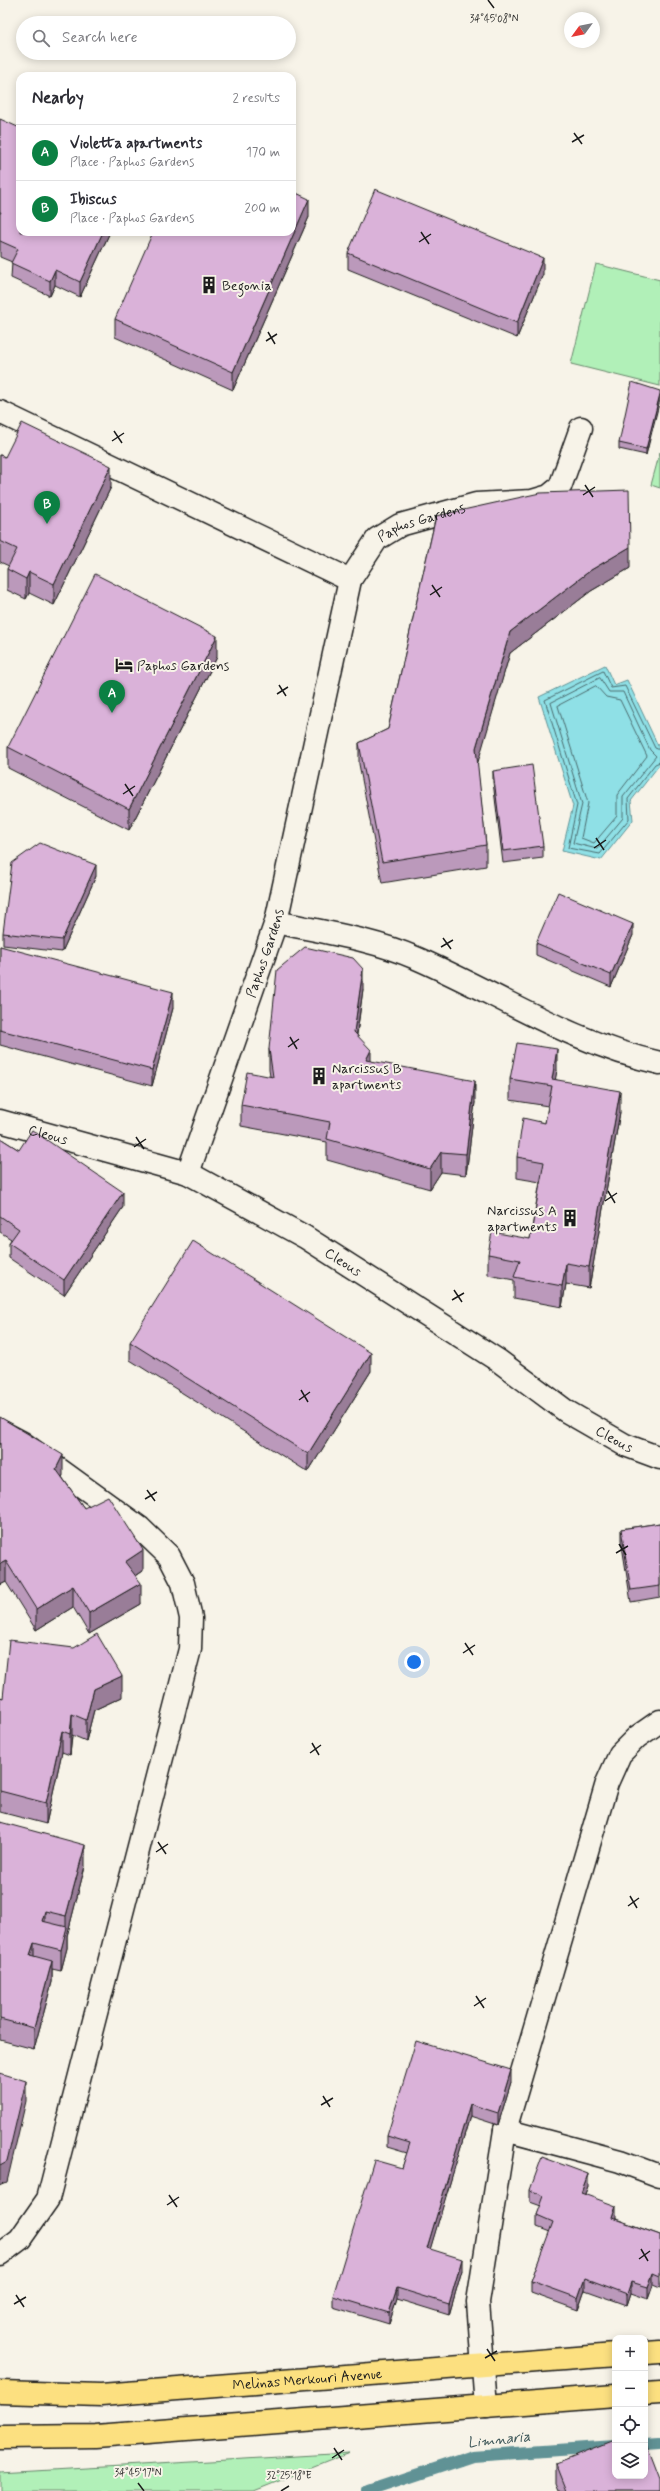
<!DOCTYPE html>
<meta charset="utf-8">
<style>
body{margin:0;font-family:Mynerve,sans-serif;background:#f7f7f7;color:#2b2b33}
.controls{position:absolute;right:12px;bottom:12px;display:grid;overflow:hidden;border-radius:8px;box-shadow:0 2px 10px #0003}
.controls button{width:36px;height:36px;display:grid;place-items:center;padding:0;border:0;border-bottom:1px solid #e1e1e2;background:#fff;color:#2b2b33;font:20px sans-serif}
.compass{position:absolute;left:564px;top:12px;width:36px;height:36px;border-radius:50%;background:#fff;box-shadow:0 2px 10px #0003;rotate:237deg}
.you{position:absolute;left:414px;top:1662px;width:14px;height:14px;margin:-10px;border:3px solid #fff;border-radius:50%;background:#1a73e8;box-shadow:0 0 0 6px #1a73e833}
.badge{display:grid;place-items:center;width:26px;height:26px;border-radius:50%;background:#0b8043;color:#fff;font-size:13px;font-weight:700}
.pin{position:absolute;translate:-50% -33px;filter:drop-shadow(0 1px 2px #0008)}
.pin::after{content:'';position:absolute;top:21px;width:14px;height:12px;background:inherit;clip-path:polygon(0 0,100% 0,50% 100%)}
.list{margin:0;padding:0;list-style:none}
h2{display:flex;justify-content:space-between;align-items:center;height:52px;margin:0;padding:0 16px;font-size:17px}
h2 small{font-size:13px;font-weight:400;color:#7c7c81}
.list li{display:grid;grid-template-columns:26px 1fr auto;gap:12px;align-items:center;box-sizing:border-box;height:56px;padding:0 16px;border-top:1px solid #e1e1e2}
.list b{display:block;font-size:15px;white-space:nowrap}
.list p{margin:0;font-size:13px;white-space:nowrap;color:#7c7c81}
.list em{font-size:13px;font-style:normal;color:#7c7c81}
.icon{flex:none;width:22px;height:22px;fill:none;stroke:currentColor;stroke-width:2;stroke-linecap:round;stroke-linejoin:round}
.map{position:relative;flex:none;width:660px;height:2491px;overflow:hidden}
.search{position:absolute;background:#fff;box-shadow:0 2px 10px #0003;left:16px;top:16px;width:280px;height:44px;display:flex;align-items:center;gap:10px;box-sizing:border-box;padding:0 14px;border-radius:22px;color:#7c7c81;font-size:15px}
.panel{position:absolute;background:#fff;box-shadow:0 2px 10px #0003;left:16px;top:72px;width:280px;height:164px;border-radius:12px}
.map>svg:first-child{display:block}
.green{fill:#b1f0b8;stroke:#66866a}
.water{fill:#8fe0e6;stroke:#619295}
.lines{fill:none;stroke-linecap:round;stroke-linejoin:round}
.shore{stroke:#4a6a6d;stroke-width:1}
.stream{stroke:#619295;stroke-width:12}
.minor-casing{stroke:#1c1c1c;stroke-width:25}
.major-casing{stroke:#1c1c1c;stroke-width:25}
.minor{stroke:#f7f3e8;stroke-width:22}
.major{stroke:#fce080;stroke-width:22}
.wall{fill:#b9b;stroke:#1c1c1c}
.shaded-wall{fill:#997d98;stroke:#1c1c1c}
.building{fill:#dab2d9;stroke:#1c1c1c}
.ticks{fill:none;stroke:#1c1c1c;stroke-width:1.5}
.labels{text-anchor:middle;stroke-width:4;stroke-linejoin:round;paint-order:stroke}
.poi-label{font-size:14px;fill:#1c1c1c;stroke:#f7f3e8;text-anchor:start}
.street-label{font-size:14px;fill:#1c1c1c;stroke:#f7f3e8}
.water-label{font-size:15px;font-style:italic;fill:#3e5759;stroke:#f7f3e8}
.ticks-label{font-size:10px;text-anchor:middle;fill:#1c1c1c;stroke:#f7f3e8;stroke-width:4;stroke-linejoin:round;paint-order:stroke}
</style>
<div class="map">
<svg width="660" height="2491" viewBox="0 0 660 2491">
<rect width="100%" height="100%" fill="#f7f3e8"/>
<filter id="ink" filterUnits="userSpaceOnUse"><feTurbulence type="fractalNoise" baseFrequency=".025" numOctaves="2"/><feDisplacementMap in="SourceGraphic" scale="8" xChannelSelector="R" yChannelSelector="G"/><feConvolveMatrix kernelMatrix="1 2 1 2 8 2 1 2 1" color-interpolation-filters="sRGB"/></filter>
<g filter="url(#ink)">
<g class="green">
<polygon points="596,264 660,280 660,386 571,364"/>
<polygon points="660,452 660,488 651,485"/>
<polygon points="349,2453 254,2491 0,2491 0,2473"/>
</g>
<polygon class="water" points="605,665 614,685 627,680 660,750 660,764 631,801 633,820 601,860 562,851 573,806 539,697"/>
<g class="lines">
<g class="shore">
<polygon points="600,678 609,692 623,692 650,750 656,756 623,797 623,818 597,849 573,843 582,804 551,703"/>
<polygon points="596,686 606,697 620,700 647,756 617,795 617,816 594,843 581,838 588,803 558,706"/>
<polyline points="660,750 655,748 625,686 611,688 603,671 545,700 577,805 568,848 600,854 629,819 628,799 655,764 660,762"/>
</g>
<g class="stream">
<polyline points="645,2443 660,2442"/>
<polyline points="368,2491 473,2456 615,2446"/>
</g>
<g class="minor-casing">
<g id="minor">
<polyline points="0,412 350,580"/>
<path d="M276 922C323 932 372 939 416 958 497 993 573 1044 660 1063"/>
<path id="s1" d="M0 1121 188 1173 305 1237 499 1361 566 1411 625 1445 660 1458"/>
<path id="s2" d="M188 1173 276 922 350 580 377 539 400 525 476 504 532 501 549 496 560 487 581 428"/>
<polyline points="0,1431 21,1442 140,1528 169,1556 183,1583 191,1618 190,1649 48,2199 20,2239 0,2254"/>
<polyline points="505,2130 620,2161 660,2176"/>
<polyline points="486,2406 478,2302 505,2130 607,1783 620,1754 637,1737 660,1721"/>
</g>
</g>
<g class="major-casing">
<g id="major">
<polyline points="645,2353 660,2352"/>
<path id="s3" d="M0 2392 101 2395 615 2355"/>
<polyline points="645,2394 660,2393"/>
<polyline points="0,2437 96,2436 615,2396"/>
</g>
</g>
<use href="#minor" class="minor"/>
<use href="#major" class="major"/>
</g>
<g class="wall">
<polygon points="0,119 110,232 80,297 55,285 50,296 11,278 12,262 0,257"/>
<polygon points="309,217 233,390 115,337 115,319"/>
<polygon points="348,253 543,274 517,338 348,269"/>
<polygon points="660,391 646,455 619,449 619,443"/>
<polygon points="0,455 5,457 111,487 54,605 29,593 26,599 7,590 7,569 9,566 0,562"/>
<polygon points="436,516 630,568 591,591 510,653 477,763 486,845 486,866 382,883 359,764 359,743 388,729"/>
<polygon points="217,657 129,830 8,768 8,747"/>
<polygon points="493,771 543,846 543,858 503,863 493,782"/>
<polygon points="96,876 62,952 3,945 3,933"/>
<polygon points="633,935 611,987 536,955 536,943"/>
<polygon points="0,946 173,1008 152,1086 0,1045"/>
<polygon points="363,989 357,1035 371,1061 475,1102 466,1175 441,1172 430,1189 327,1160 327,1142 241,1126 241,1105 270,1076 269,1070 269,1049"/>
<polygon points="557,1070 555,1079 620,1112 589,1288 566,1284 562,1307 514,1298 514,1280 488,1275 488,1254 530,1239 540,1182 517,1178 517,1157 545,1123 548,1106 510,1100 510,1079"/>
<polygon points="0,1138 19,1150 123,1207 64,1295 9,1258 9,1243 11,1239 0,1232"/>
<polygon points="130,1342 371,1371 308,1472 130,1360"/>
<polygon points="0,1417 63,1475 62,1477 84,1508 143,1571 136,1576 141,1604 89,1634 73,1607 36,1630 6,1582 0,1585"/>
<polygon points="660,1523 660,1597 631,1602 621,1540 621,1529"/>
<polygon points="0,1697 3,1698 122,1697 94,1710 86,1741 72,1735 70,1755 62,1752 46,1824 0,1812"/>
<polygon points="0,1822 85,1866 67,1936 67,1948 61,1971 52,1969 52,1982 34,2049 0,2040"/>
<polygon points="511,2082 498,2125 470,2116 430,2249 462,2270 449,2315 397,2299 389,2324 333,2307 333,2296 402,2168 407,2153 387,2147 387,2136"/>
<polygon points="588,2186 585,2194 616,2218 616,2219 660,2235 660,2288 653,2285 648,2299 631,2293 627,2305 585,2290 578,2310 531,2293 531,2281 550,2232 537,2227 537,2215 541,2206 530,2202 530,2190"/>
<polygon points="556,2463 660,2491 559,2491 556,2484"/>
</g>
<g class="shaded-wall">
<polygon points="309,199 309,217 233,390 233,372"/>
<polygon points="103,232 110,232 80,297 80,282"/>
<polygon points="543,258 543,274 517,338 517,323"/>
<polygon points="55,270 55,285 50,296 50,281"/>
<polygon points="660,394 660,400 646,455 646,449"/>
<polygon points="111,466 111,487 54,605 54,584"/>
<polygon points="630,547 630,568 591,591 510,653 476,769 476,748 510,632 591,570"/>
<polygon points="29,572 29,593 26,599 26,579"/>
<polygon points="217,636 217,657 129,830 129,809"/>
<polygon points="96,865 96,876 62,952 62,940"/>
<polygon points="633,924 633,935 611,987 611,975"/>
<polygon points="363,969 363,989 354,1053 354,1032"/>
<polygon points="173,992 173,1008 152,1086 152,1070"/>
<polygon points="557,1049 557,1070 552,1100 552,1079"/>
<polygon points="371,1050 371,1071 366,1060"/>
<polygon points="475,1081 475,1102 466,1175 466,1154"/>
<polygon points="620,1091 620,1112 589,1288 589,1267"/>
<polygon points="441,1152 441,1172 430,1189 430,1169"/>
<polygon points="123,1192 123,1207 64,1295 64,1280"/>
<polygon points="566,1263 566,1284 562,1307 562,1286"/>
<polygon points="371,1353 371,1371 308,1472 308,1454"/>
<polygon points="63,1455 63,1475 56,1490 56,1469"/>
<polygon points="143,1550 143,1571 125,1583 125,1562"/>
<polygon points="6,1561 6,1582 0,1585 0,1564"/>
<polygon points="141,1583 141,1604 89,1634 89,1613"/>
<polygon points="73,1586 73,1607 36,1630 36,1609"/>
<polygon points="122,1676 122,1697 94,1710 86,1741 86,1720 94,1689"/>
<polygon points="72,1714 72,1735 70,1755 70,1734"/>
<polygon points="62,1731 62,1752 46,1824 46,1803"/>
<polygon points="85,1845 85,1866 67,1936 67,1948 61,1971 61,1950 66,1929 66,1916"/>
<polygon points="45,1911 45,1932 42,1921"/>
<polygon points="34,1943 34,1964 30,1955"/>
<polygon points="52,1961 52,1982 34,2049 34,2028"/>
<polygon points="511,2070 511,2082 498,2125 498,2113"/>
<polygon points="26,2081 26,2101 7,2182 0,2185 0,2165"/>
<polygon points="470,2104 470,2116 427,2260 427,2248"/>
<polygon points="588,2174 588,2186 581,2204 581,2193"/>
<polygon points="616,2206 616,2218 612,2229 612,2218"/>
<polygon points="462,2259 462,2270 449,2315 449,2304"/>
<polygon points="653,2273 653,2285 648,2299 648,2287"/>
<polygon points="585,2278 585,2290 578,2310 578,2298"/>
<polygon points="631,2282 631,2293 627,2305 627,2294"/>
<polygon points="397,2288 397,2299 389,2324 389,2313"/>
</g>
<g class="building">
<polygon points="0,119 20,128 20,232 103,232 80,282 55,270 50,281 11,263 18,249 0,241 0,214 1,212 0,212"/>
<polygon points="375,189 543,258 517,323 348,253"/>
<polygon points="292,191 309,199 233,372 115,319 153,232 292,232"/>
<polygon points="632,382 660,391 660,394 646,449 619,443"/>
<polygon points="22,423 111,466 54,584 29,572 26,579 7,569 17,549 0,541 0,455 5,457"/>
<polygon points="629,490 630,547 591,570 510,632 476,748 486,845 382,862 359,743 388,729 436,516 540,493"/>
<polygon points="95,574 217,636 129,809 8,747"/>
<polygon points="532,765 543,846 503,851 493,771"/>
<polygon points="40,843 96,865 62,940 3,933 12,863"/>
<polygon points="558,892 633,924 611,975 536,943"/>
<polygon points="0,946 173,992 152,1070 0,1030"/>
<polygon points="305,947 353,958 363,969 354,1032 371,1050 366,1060 475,1081 466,1154 441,1152 430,1169 327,1139 330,1122 241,1105 247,1072 273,1077 269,1049 277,970"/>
<polygon points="517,1043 557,1049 552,1079 620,1091 589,1267 566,1263 562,1286 514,1277 520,1260 488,1254 492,1232 530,1239 544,1162 517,1157 523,1118 545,1123 552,1086 510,1079"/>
<polygon points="32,1130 123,1192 64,1280 9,1243 19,1229 0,1216 0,1138 19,1150"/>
<polygon points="193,1241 371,1353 308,1454 130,1342"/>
<polygon points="0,1417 63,1455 56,1469 84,1508 108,1496 143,1550 125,1562 141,1583 89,1613 73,1586 36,1609 6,1561 0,1564"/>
<polygon points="660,1523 660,1586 631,1590 621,1529"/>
<polygon points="97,1634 122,1676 94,1689 86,1720 72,1714 70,1734 62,1731 46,1803 0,1791 0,1697 3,1698 9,1640 74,1648"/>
<polygon points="0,1822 85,1845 66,1916 45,1911 42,1921 67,1927 61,1950 34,1943 30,1955 52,1961 34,2028 0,2019"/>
<polygon points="416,2041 511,2070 498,2113 470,2104 427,2248 462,2259 449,2304 397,2288 389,2313 333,2296 374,2160 402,2168 410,2143 387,2136"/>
<polygon points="0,2073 26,2081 7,2161 0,2165"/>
<polygon points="542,2157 588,2174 581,2193 616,2206 612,2218 660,2235 660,2276 653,2273 648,2287 631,2282 627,2294 585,2278 578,2298 531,2281 553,2222 537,2215 544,2196 530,2190"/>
<polygon points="615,2440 615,2476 645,2476 645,2440 660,2479 660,2491 567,2491 556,2463"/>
</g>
</g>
<path class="ticks" d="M488 0 494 8M574 133 582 144M572 142 584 135M421 232 429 244M419 242 431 234M268 332 275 344M266 341 277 334M114 431 122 443M112 441 124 433M585 485 593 497M583 495 595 487M432 585 440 597M430 595 442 587M279 685 286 696M277 694 288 687M125 784 133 796M123 794 135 786M596 838 604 850M594 848 606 840M443 938 451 949M441 947 453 940M290 1037 297 1049M288 1047 299 1039M136 1137 144 1149M134 1147 146 1139M608 1191 615 1203M605 1201 617 1193M454 1290 462 1302M452 1300 464 1293M301 1390 308 1402M299 1400 310 1392M147 1490 155 1501M145 1499 157 1492M619 1544 626 1555M616 1553 628 1546M465 1643 473 1655M463 1653 475 1645M312 1743 319 1755M310 1753 321 1745M158 1842 166 1854M156 1852 168 1844M630 1896 637 1908M628 1906 639 1898M476 1996 484 2008M474 2006 486 1998M323 2096 330 2107M321 2105 333 2098M169 2195 177 2207M167 2205 179 2197M641 2249 648 2261M639 2259 650 2251M16 2295 24 2307M14 2304 26 2297M487 2349 495 2361M485 2358 497 2351M334 2448 342 2460M332 2458 344 2450M138 2483 144 2491M281 2491 289 2486"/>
<defs>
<g id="building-bare" transform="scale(1.38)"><path d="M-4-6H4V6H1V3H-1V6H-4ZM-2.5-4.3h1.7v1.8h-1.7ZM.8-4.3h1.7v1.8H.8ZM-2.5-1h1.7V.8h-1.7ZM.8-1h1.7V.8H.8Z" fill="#1c1c1c" stroke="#f7f3e8" stroke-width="2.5" paint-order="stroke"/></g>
<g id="hotel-bare" transform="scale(1.38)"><path d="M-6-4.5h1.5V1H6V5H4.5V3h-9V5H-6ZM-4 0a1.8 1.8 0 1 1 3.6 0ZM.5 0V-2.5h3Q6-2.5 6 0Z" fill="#1c1c1c" stroke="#f7f3e8" stroke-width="2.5" paint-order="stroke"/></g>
</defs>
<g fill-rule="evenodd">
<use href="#building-bare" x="209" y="285"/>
<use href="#hotel-bare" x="124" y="665"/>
<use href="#building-bare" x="319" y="1076"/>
<use href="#building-bare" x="570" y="1218"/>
</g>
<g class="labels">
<g class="poi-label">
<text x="222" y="290">Begonia</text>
<text x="137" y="670">Paphos Gardens</text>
<text x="332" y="1073">Narcissus B<tspan x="332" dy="16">apartments</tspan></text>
<text x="557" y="1215" text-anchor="end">Narcissus A<tspan x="557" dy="16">apartments</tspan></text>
</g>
<g class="street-label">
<text dy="5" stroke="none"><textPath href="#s2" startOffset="713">Paphos Gardens</textPath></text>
<text dy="5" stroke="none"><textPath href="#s2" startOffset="233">Paphos Gardens</textPath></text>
<text dy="5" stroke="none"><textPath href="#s1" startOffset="50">Cleous</textPath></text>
<text dy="5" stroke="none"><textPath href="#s1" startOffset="374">Cleous</textPath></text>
<text dy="5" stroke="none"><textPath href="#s1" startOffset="698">Cleous</textPath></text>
<text dy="5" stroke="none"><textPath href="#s3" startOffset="308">Melinas Merkouri Avenue</textPath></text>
</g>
<g class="water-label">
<text transform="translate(499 2439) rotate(-6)" y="5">Limnaria</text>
</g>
</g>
<g class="ticks-label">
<text x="494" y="22">34°45'08"N</text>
<text x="138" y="2476">34°45'17"N</text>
<text x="289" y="2479">32°25'18"E</text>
</g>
</svg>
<div class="controls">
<button>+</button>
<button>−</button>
<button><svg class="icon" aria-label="locate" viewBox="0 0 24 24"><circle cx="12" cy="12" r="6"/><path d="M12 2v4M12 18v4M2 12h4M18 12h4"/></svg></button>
<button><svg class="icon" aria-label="layers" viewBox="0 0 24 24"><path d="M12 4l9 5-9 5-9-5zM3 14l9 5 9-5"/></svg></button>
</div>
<svg class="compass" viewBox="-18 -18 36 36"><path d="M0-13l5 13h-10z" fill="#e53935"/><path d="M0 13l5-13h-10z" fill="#7c7c81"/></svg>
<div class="you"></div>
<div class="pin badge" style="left:112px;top:713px">A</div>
<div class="pin badge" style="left:47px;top:524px">B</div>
<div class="search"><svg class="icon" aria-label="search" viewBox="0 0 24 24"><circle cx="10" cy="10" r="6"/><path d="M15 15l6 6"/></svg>Search here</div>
<section class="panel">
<h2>Nearby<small>2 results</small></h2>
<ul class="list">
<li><span class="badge">A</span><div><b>Violetta apartments</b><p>Place · Paphos Gardens</p></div><em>170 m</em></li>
<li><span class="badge">B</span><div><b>Ibiscus</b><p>Place · Paphos Gardens</p></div><em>200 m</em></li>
</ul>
</section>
</div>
